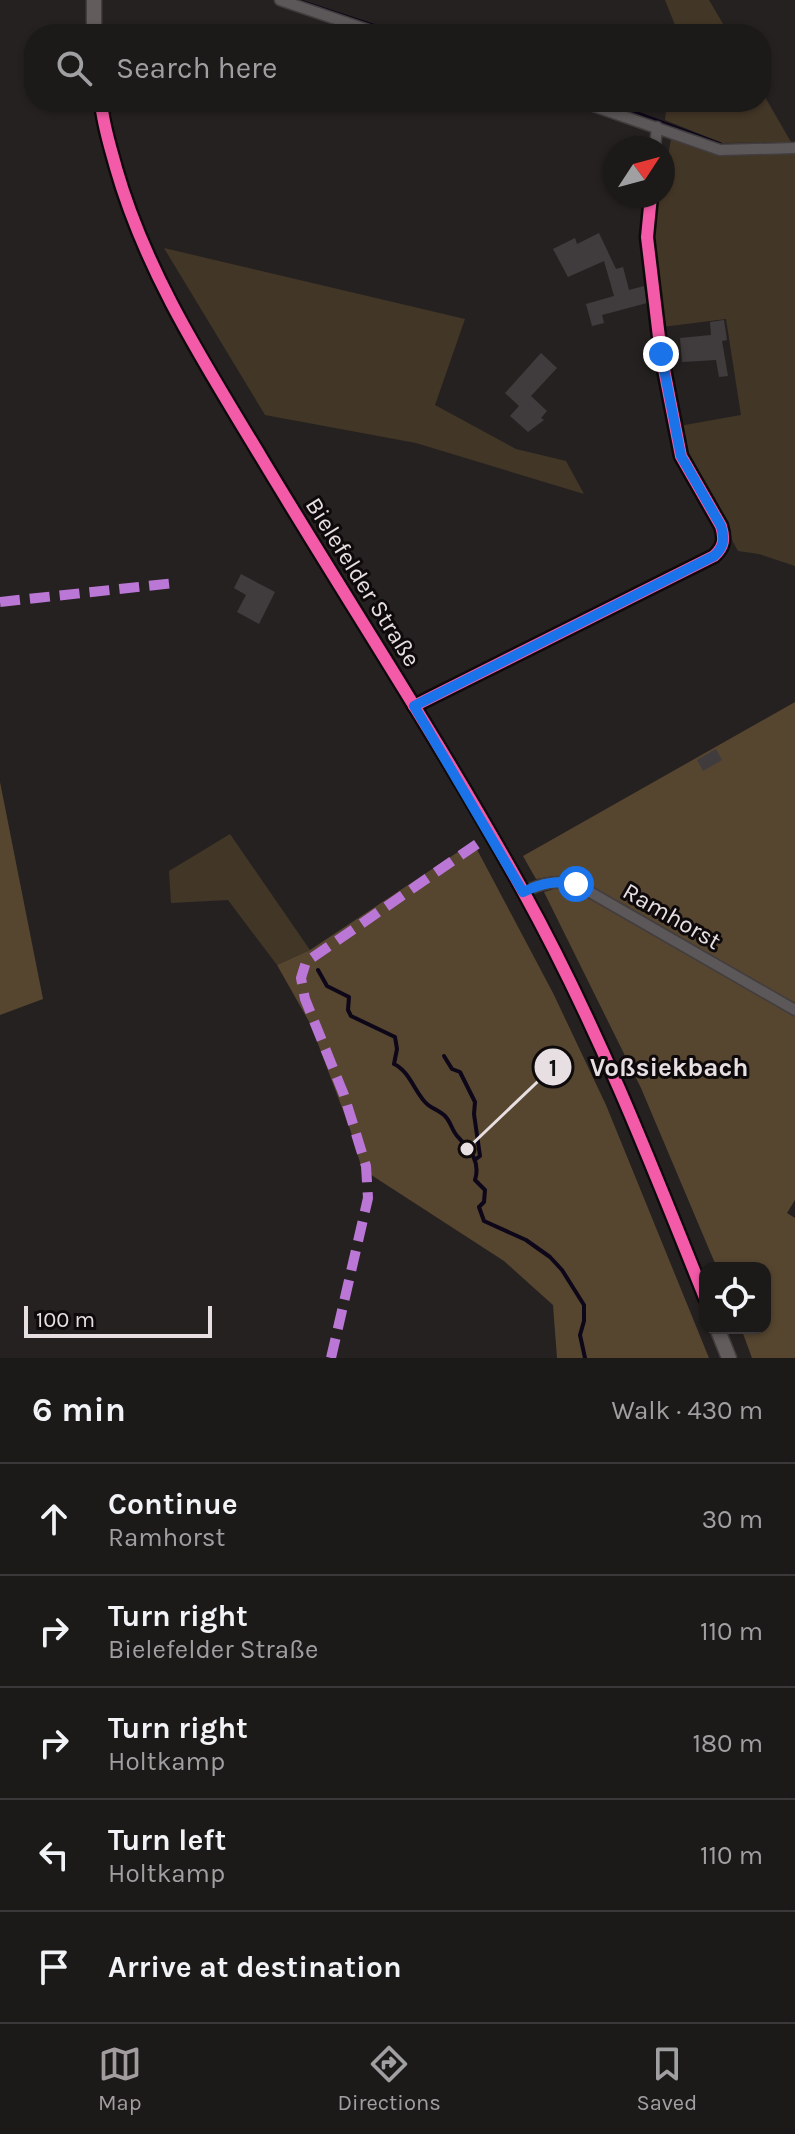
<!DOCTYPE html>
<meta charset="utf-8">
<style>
body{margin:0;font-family:Karla,sans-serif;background:#252222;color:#f1f3f6}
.controls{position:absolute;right:24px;bottom:24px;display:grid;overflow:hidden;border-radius:16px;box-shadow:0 2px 6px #0004}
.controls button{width:72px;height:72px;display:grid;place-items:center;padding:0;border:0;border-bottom:2px solid #3a3838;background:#1c1919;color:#f1f3f6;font:40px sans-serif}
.compass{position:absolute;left:603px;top:136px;width:72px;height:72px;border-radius:50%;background:#1c1919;box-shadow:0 2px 6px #0004;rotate:54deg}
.scale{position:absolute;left:24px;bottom:20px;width:188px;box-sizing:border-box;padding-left:8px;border:4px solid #e7dfe1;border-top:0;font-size:22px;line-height:28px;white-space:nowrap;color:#e7dfe1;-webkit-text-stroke:6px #0e090a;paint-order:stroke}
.stop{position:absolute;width:24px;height:24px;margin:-18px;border:6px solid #1a73e8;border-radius:50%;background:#fff}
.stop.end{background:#1a73e8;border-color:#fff;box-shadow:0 2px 8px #0008}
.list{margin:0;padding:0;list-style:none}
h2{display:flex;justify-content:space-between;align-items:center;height:104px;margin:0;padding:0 32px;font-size:34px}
h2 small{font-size:26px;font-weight:400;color:#a0a0a2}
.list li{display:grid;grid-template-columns:52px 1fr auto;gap:24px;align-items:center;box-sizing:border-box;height:112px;padding:0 32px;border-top:2px solid #3a3838}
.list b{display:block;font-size:30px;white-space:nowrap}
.list p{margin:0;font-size:26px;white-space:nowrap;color:#a0a0a2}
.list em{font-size:26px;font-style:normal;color:#a0a0a2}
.icon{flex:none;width:44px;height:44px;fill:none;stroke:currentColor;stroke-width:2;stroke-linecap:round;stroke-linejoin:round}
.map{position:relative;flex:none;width:795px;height:1358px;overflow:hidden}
.search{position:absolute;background:#1c1919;box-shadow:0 2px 6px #0004;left:24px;right:24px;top:24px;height:88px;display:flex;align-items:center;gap:20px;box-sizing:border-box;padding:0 28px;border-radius:32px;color:#a0a0a2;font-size:30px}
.sheet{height:664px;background:#1c1919}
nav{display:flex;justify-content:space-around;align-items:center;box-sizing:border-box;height:112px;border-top:2px solid #3a3838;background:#1c1919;font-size:22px;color:#a0a0a2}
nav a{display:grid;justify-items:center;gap:4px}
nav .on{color:#a39c9e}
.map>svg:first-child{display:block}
.green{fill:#423626}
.forest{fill:#564630}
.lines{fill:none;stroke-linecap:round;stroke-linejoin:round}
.stream{stroke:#0d0719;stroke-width:4}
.building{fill:#403c3e}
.street-casing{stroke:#423d3e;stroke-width:13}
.secondary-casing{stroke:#423d3e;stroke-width:17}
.street{stroke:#5c5758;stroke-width:10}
.secondary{stroke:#625c5c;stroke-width:14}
.quiet{stroke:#ba77d6;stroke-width:10;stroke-dasharray:20 10;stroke-linecap:butt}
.cycleway-casing{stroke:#0e090a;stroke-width:17}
.cycleway{stroke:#f35aa7;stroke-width:12}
.route{stroke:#1a73e8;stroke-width:10}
.labels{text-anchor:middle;stroke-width:6;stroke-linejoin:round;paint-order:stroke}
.street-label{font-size:24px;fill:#e7dfe1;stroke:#0e090a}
.leader{fill:none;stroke:#e7dfe1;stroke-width:3}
.callout-dot{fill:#e7dfe1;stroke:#0e090a;stroke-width:3}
.mark-label{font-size:24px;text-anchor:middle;font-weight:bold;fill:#111}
.callout-label{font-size:26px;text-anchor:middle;font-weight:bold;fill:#e7dfe1;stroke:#0e090a;stroke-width:6;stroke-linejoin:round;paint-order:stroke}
</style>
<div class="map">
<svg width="795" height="1358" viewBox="0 0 795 1358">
<rect width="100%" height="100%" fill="#262121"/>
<g class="green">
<polygon points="665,0 709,0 729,34 674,34 675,25"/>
<polygon points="761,90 791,142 722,143 665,120 667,102 761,102"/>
<polygon points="671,139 721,155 795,154 795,566 759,554 738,551 685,454 679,426 741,415 726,319 662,327 651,237 655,196 663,196 663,156 668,156"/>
<polygon points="164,248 465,319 435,405 516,449 566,461 584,494 416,443 265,415"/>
<polygon points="230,834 310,950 277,965 228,900 171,903 169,871"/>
</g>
<g class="forest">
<polygon points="795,702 795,1006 577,880 555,876 536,879 523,856"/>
<polygon points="0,782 43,999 0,1015"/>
<polygon points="473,842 553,993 606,1105 709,1358 557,1358 553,1305 504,1261 362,1169 350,1129 311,1025 277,965 310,950"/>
<polygon points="560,887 572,889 795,1016 795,1200 787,1213 795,1218 795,1358 752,1358 741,1328 765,1328 765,1268 717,1268 641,1088 544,892"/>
</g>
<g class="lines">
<g class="stream">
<polyline points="296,0 398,34"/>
<polyline points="607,102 720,144"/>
<path d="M318 970 327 986 349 997 348 1010 351 1016 395 1037 397 1049 394 1064C409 1071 414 1090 425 1102 430 1108 439 1110 445 1116 451 1122 452 1131 458 1137 469 1149 481 1161 475 1180L485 1190 484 1202 479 1207 484 1221 526 1240 550 1257 562 1270 584 1305V1321L580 1335 585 1358"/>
<polyline points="444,1056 452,1069 460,1072 475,1102 474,1114 480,1156 476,1159"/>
</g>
</g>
<g class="building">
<polygon points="599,233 616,269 623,267 629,290 644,286 647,303 602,315 604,323 592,326 586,304 614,296 604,261 568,277 553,249 575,238 577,244"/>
<polygon points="724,320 727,340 722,341 728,376 719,377 716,360 682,362 680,338 711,335 710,322"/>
<polygon points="541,353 557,368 531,396 547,411 541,418 544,420 528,432 510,416 519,406 505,393"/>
<polygon points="241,574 275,592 259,624 237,612 246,595 234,588"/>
<polygon points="716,749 722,760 703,771 697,760"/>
</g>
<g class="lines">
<g class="street-casing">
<g id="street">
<polyline points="280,0 380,34"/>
<polyline points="582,102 720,150 795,148"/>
<polyline points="655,148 657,127"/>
<path d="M414 706 714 556C724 547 725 539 721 526L681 456 661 354 647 237 651 196"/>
<path d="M523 892C542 883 556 880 576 884L795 1010"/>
</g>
</g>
<g class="secondary-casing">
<g id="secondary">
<polyline points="94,0 94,34"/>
<path d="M101 102C103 125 110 146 116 168 146 273 205 364 261 457 348 602 441 743 523 891 595 1021 650 1160 705 1298"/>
<polyline points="717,1328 729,1358"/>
</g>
</g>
<use href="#street" class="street"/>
<use href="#secondary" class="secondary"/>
<g class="quiet">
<polyline points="0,602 175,583"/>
<polyline points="331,1358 368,1198 366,1166 344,1095 305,999 301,978 306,962 490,835"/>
</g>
<g class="cycleway-casing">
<g id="cycleway">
<path d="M101 102C103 125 110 146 116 168 146 273 205 364 261 457 348 602 441 743 523 891 595 1021 650 1160 705 1298"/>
<path d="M414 706 714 556C724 547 725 539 721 526L681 456 661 354 647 237 651 196"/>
</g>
</g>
<use href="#cycleway" class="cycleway"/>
</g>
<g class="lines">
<path class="route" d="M576 884C556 880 542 883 523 892L414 706 714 556C724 547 725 539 721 526L681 456 661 354"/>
</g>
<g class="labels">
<g class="street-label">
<text transform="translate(363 582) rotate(58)" y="8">Bielefelder Straße</text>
<text transform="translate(672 916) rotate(30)" y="8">Ramhorst</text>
</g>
</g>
<path class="leader" d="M467 1149L553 1067"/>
<g class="callout-dot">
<circle cx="467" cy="1149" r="8"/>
<circle cx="553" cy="1067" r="20"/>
</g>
<g class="mark-label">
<text x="553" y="1076">1</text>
</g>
<g class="callout-label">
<text x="669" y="1076">Voßsiekbach</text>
</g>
</svg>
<div class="controls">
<button><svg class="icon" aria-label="locate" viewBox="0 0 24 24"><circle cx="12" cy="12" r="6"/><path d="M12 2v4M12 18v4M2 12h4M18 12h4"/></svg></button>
</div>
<svg class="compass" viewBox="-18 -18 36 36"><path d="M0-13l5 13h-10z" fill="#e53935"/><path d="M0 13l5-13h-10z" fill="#a0a0a2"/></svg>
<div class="scale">100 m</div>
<div class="stop" style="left:576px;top:884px"></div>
<div class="stop end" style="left:661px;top:354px"></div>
<div class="search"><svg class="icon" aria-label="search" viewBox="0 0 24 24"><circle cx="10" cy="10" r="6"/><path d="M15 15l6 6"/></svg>Search here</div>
</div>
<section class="sheet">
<h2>6 min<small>Walk · 430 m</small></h2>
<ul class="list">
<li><svg class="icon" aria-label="ahead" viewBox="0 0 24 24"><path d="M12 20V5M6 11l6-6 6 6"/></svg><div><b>Continue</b><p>Ramhorst</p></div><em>30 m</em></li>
<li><svg class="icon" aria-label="right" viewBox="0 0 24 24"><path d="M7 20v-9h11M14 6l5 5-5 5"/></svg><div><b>Turn right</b><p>Bielefelder Straße</p></div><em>110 m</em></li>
<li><svg class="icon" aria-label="right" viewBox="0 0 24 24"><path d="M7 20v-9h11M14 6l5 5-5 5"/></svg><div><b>Turn right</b><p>Holtkamp</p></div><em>180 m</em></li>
<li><svg class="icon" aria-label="left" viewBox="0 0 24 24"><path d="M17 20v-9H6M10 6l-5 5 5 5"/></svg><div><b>Turn left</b><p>Holtkamp</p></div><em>110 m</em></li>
<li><svg class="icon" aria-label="arrive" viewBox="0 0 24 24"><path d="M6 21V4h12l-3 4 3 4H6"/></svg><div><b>Arrive at destination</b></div></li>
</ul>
</section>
<nav>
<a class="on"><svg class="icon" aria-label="map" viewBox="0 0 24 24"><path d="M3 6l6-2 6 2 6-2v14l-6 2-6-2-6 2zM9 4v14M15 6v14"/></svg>Map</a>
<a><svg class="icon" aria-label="directions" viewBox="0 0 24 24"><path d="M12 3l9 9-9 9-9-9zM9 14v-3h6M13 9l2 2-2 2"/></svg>Directions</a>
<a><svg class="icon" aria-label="saved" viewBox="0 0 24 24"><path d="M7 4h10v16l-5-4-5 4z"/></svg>Saved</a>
</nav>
